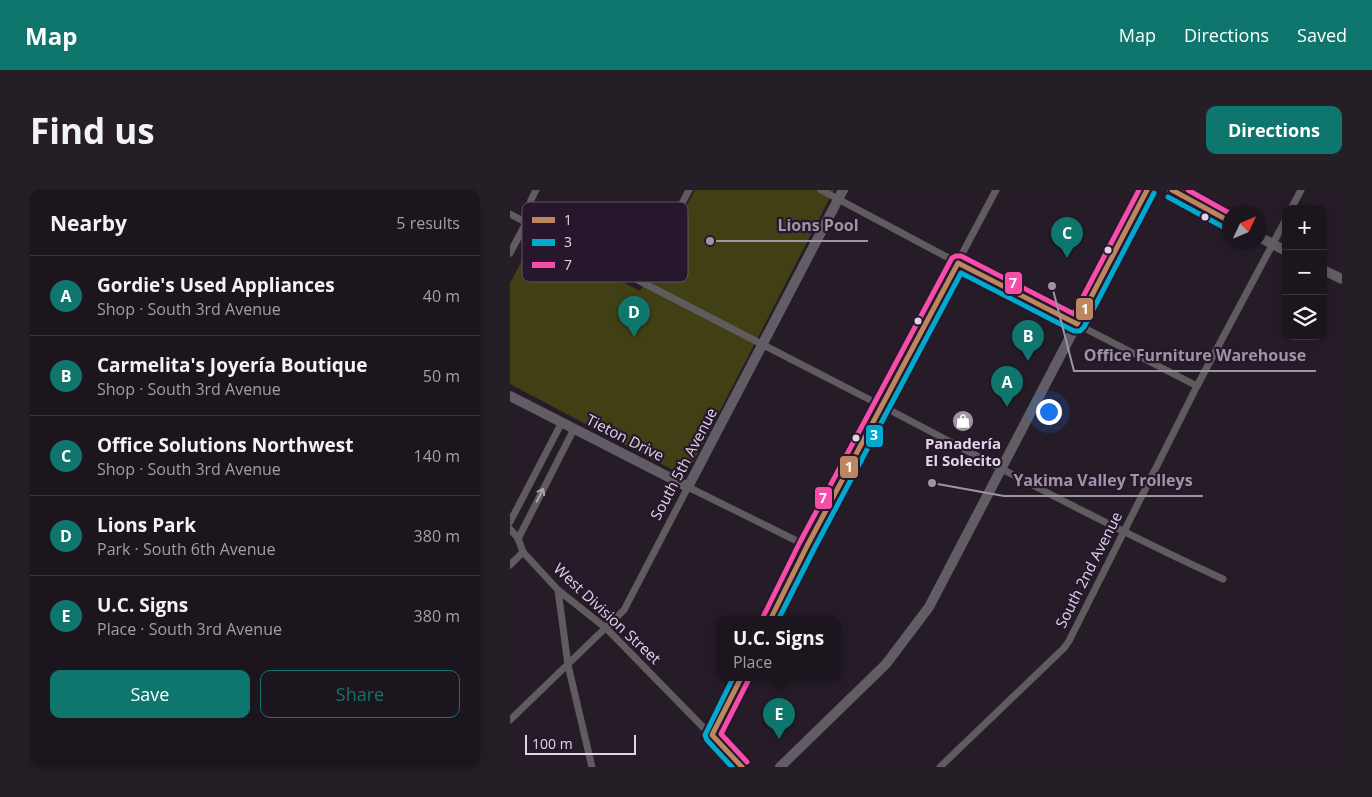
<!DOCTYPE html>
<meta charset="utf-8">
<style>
body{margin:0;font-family:"Open Sans",sans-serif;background:#251e27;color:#f1f3f6}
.controls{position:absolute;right:15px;top:15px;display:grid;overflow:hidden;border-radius:10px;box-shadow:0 2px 8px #0003}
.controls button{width:45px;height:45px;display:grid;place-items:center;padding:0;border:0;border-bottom:1px solid #3a343c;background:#1c151e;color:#f1f3f6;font:25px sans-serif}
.compass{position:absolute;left:712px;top:15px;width:45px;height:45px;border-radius:50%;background:#1c151e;box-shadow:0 2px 8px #0003;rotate:46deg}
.scale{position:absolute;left:15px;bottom:12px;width:111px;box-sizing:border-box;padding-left:5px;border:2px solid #e0d5e4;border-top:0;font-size:14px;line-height:18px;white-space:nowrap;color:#e0d5e4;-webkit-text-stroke:4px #27172d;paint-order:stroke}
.you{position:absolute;left:538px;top:221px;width:18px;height:18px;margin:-12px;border:4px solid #fff;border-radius:50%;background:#1a73e8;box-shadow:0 0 0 8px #1a73e833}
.badge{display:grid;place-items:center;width:32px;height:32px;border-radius:50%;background:#0f766e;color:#fff;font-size:16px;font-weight:700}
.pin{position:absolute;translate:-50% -41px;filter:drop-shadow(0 1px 2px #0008)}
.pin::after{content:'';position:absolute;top:26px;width:18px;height:15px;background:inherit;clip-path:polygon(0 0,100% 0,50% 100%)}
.popup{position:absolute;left:206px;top:426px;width:125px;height:65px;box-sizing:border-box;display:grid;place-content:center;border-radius:10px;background:#1c151e;filter:drop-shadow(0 1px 4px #0005);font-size:16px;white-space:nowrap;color:#a09fa4}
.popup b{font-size:19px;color:#f1f3f6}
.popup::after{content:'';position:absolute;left:50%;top:100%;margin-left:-10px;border:10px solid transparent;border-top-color:#1c151e}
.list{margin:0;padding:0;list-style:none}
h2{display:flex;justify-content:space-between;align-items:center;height:65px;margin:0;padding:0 20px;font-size:21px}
h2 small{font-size:16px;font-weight:400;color:#a09fa4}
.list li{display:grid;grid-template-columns:32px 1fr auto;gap:15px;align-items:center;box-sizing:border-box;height:80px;padding:0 20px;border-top:1px solid #3a343c}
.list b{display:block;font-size:19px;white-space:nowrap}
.list p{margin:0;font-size:16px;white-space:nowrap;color:#a09fa4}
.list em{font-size:16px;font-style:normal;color:#a09fa4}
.actions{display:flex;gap:10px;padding:15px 20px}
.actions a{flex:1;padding:11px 0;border:1px solid #0f766e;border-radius:10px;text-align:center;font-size:18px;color:#0f766e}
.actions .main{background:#0f766e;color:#fff}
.icon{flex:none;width:28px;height:28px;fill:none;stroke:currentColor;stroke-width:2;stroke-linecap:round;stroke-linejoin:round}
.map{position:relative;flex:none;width:832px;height:577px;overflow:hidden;border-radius:10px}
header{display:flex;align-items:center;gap:30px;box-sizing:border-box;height:70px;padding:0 25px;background:#0f766e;color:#fff}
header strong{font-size:24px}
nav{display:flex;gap:28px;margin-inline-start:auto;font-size:18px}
.intro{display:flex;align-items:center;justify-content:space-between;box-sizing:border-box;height:120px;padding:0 30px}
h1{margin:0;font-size:35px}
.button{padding:12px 22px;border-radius:10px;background:#0f766e;color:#fff;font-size:18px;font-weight:700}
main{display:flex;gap:30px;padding:0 30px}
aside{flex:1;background:#1c151e;border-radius:10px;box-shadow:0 2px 8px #0003}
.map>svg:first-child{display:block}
.green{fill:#414015}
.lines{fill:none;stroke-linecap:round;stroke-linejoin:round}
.street{stroke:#5f5b5f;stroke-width:7}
.secondary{stroke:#625d64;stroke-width:10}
.bus-1-casing{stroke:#27172d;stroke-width:9}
.bus-2-casing{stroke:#27172d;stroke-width:9}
.bus-3-casing{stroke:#27172d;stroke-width:9}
.bus-1{stroke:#bb8660;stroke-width:5}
.bus-2{stroke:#00a9ce;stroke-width:5}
.bus-3{stroke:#f54da8;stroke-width:5}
.oneway{stroke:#aca4af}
.bus-dot{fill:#e0d5e4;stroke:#27172d;stroke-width:2}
.labels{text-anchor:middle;stroke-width:4.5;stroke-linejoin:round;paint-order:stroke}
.street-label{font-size:15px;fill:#e0d5e4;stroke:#27172d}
.poi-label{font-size:15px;font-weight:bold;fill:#e0d5e4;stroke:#27172d}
.key{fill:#27172d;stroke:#5e5064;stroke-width:1}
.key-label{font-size:14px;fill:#e0d5e4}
.leader{fill:none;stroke:#9f94a2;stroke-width:2}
.callout-dot{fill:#9f94a2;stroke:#27172d;stroke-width:2}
.callout-label{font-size:16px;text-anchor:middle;font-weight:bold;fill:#9f94a2;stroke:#27172d;stroke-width:4.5;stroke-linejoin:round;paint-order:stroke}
.line-badge{stroke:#27172d;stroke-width:2}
.badge-label{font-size:14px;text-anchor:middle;font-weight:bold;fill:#fff}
</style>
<header>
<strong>Map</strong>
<nav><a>Map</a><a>Directions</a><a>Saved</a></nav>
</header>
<div class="intro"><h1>Find us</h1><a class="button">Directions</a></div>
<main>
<aside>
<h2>Nearby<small>5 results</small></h2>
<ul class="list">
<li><span class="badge">A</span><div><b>Gordie's Used Appliances</b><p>Shop · South 3rd Avenue</p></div><em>40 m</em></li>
<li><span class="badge">B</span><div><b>Carmelita's Joyería Boutique</b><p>Shop · South 3rd Avenue</p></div><em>50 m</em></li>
<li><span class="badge">C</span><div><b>Office Solutions Northwest</b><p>Shop · South 3rd Avenue</p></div><em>140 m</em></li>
<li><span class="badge">D</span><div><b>Lions Park</b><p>Park · South 6th Avenue</p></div><em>380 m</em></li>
<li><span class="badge">E</span><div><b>U.C. Signs</b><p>Place · South 3rd Avenue</p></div><em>380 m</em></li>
</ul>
<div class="actions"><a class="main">Save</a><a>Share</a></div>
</aside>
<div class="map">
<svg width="832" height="577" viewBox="0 0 832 577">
<rect width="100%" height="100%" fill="#251c28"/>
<polygon class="green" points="185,0 324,0 182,275 172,280 161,279 0,194 0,93 22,52 28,49 130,101"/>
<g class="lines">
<g class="street">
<polyline points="311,0 448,73 687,196"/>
<polyline points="781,19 791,0"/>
<path d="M0 24C124 89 248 152 372 216 485 275 597 336 713 389"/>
<polyline points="0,63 16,33 21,10 26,0"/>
<polyline points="132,91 179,0"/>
<polyline points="0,332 52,232"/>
<polyline points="0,339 8,348 13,362 48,400 97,439 232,577"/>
<polyline points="8,349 64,239"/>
<polyline points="0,375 13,362"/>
<polyline points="48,400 58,475 82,577"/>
<polyline points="260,430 297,356 486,0"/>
<polyline points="0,530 114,420 178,297 297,356"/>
<polyline points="202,545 231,488"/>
<polyline points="430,577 554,458 559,451 687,196 776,29"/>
</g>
<g class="secondary">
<polyline points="662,0 719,31"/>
<polyline points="749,47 776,61"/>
<polyline points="813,80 832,89"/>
<polyline points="0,206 178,297 333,0"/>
<polyline points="270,577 376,474 419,417 637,0"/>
</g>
<g class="bus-1-casing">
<g id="bus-1">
<polyline points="662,0 719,31"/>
<polyline points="260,430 297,356 448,73 567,134 637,0"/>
<polyline points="231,488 202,545 232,577"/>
</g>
</g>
<g class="bus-2-casing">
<g id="bus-2">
<polyline points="658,7 715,38"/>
<polyline points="268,430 304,359 451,83 564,141 570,141 574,137 644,3"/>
<polyline points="222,577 197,550 195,545 223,488"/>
</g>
</g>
<g class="bus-3-casing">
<g id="bus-3">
<polyline points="678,0 719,23"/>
<polyline points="253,427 290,352 442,68 446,66 451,66 564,124 629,0"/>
<polyline points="237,572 211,544 238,491"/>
</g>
</g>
<use href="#bus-1" class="bus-1"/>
<use href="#bus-2" class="bus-2"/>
<use href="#bus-3" class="bus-3"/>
</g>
<defs><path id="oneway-shaft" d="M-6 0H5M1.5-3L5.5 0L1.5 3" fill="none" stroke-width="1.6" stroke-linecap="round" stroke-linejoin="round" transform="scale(1.25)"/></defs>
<use class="oneway" href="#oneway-shaft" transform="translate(30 305) rotate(-63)"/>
<defs>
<g id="shop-disc" transform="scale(1.125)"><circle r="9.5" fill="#9f94a2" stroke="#27172d"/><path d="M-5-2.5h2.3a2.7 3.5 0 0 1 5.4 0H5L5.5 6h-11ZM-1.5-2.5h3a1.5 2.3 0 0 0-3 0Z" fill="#fff"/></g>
</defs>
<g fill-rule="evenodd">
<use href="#shop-disc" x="453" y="231"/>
</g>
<g class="bus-dot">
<circle cx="695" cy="27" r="4.5"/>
<circle cx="598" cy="60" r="4.5"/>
<circle cx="408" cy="131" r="4.5"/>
<circle cx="346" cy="248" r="4.5"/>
</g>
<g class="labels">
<g class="street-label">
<text transform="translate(115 248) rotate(27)" y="5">Tieton Drive</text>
<text transform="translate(174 274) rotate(-62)" y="5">South 5th Avenue</text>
<text transform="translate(579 380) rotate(-63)" y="5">South 2nd Avenue</text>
<text transform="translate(97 424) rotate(43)" y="5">West Division Street</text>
</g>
<g class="poi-label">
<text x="453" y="259">Panadería<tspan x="453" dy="17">El Solecito</tspan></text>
</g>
</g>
<rect x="12" y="12" width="166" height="80" rx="8" class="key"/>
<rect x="22" y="27" width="23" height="6" fill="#bb8660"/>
<rect x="22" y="49" width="23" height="7" fill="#00a9ce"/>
<rect x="22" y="72" width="23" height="6" fill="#f54da8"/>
<g class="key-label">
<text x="54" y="35">1</text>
<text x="54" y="57">3</text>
<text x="54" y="80">7</text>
</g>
<path class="leader" d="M200 51L257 51H358M542 96L564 181H806M422 293L494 306H693"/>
<g class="callout-dot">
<circle cx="200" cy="51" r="5"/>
<circle cx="542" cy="96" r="5"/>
<circle cx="422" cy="293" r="5"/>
</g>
<g class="callout-label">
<text x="308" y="41">Lions Pool</text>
<text x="685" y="171">Office Furniture Warehouse</text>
<text x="593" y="296">Yakima Valley Trolleys</text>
</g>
<g class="line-badge">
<rect x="494" y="81" width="19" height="24" rx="5" fill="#f54da8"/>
<rect x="565" y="107" width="19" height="24" rx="5" fill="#bb8660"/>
<rect x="355" y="234" width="19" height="24" rx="5" fill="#00a9ce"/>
<rect x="329" y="265" width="20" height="24" rx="5" fill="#bb8660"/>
<rect x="304" y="296" width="19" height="24" rx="5" fill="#f54da8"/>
</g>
<g class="badge-label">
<text x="503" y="98">7</text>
<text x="575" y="124">1</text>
<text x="364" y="250">3</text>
<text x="339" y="282">1</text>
<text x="313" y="313">7</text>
</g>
</svg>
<div class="controls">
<button>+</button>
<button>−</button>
<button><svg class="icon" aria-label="layers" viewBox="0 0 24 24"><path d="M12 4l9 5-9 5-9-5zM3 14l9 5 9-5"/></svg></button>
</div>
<svg class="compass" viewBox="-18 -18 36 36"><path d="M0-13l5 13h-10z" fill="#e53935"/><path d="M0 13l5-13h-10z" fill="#a09fa4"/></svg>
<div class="scale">100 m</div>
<div class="you"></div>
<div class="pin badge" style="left:497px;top:217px">A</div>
<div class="pin badge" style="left:518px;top:171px">B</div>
<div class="pin badge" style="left:557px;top:68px">C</div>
<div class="pin badge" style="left:124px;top:147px">D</div>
<div class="pin badge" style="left:269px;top:549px">E</div>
<div class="popup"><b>U.C. Signs</b>Place</div>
</div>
</main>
